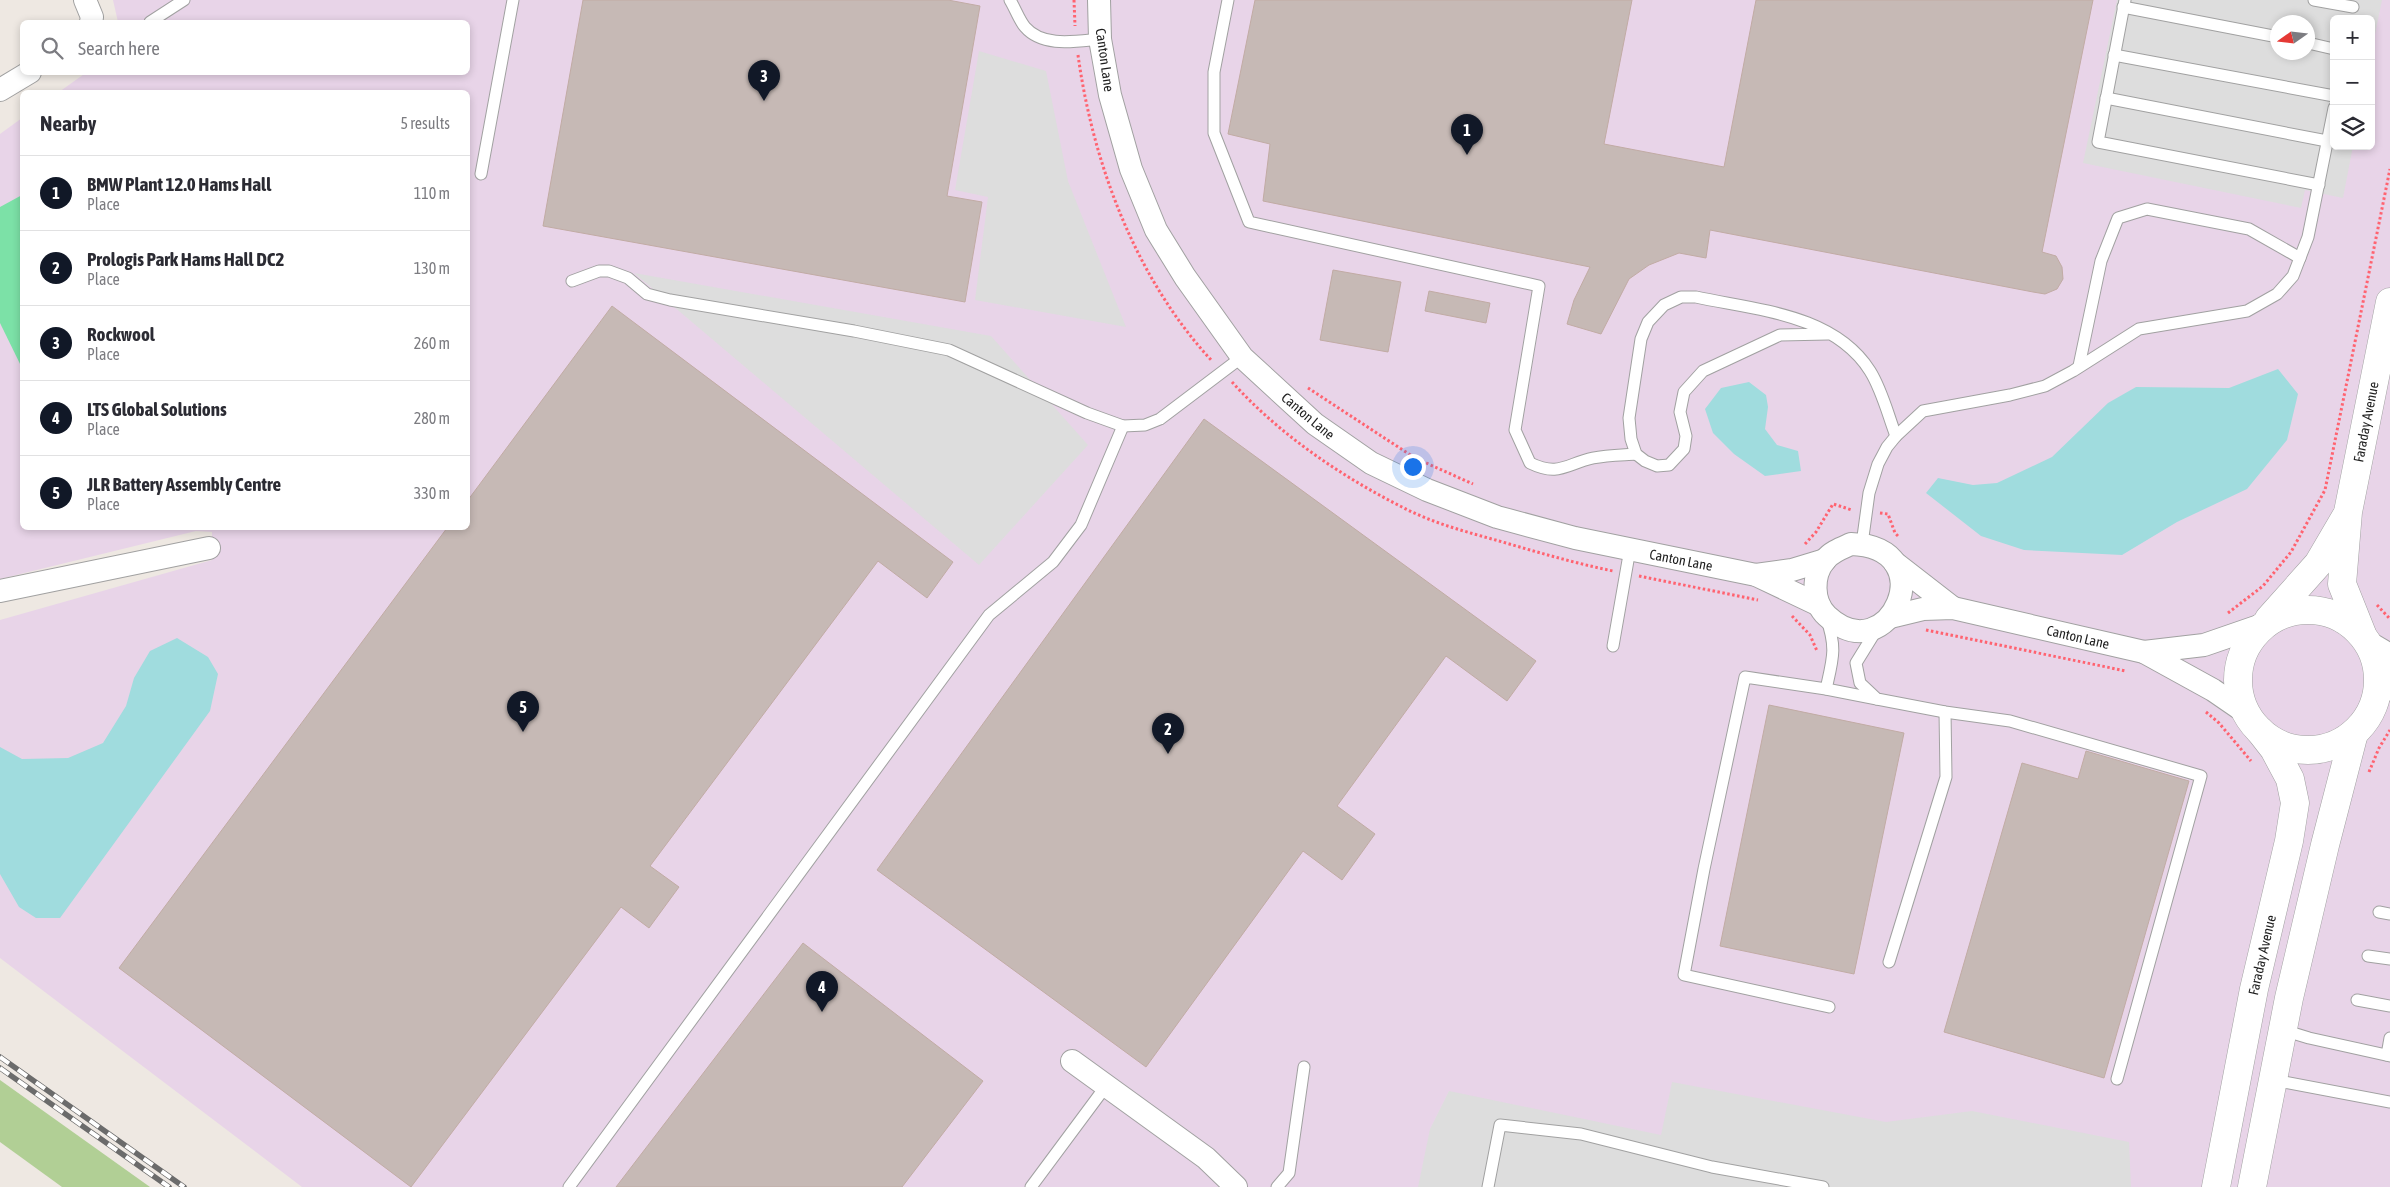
<!DOCTYPE html>
<meta charset="utf-8">
<style>
body{margin:0;font-family:"Asap Condensed",sans-serif;background:#f2f2f3;color:#2b2b33}
.controls{position:absolute;right:15px;top:15px;display:grid;overflow:hidden;border-radius:8px;box-shadow:0 2px 8px #0003}
.controls button{width:45px;height:45px;display:grid;place-items:center;padding:0;border:0;border-bottom:1px solid #e1e1e2;background:#fff;color:#2b2b33;font:25px sans-serif}
.compass{position:absolute;left:2270px;top:15px;width:45px;height:45px;border-radius:50%;background:#fff;box-shadow:0 2px 8px #0003;rotate:256deg}
.you{position:absolute;left:1412px;top:466px;width:18px;height:18px;margin:-12px;border:4px solid #fff;border-radius:50%;background:#1a73e8;box-shadow:0 0 0 8px #1a73e833}
.badge{display:grid;place-items:center;width:32px;height:32px;border-radius:50%;background:#111827;color:#fff;font-size:16px;font-weight:700}
.pin{position:absolute;translate:-50% -41px;filter:drop-shadow(0 1px 2px #0008)}
.pin::after{content:'';position:absolute;top:26px;width:18px;height:15px;background:inherit;clip-path:polygon(0 0,100% 0,50% 100%)}
.list{margin:0;padding:0;list-style:none}
h2{display:flex;justify-content:space-between;align-items:center;height:65px;margin:0;padding:0 20px;font-size:21px}
h2 small{font-size:16px;font-weight:400;color:#7c7c81}
.list li{display:grid;grid-template-columns:32px 1fr auto;gap:15px;align-items:center;box-sizing:border-box;height:75px;padding:0 20px;border-top:1px solid #e1e1e2}
.list b{display:block;font-size:19px;white-space:nowrap}
.list p{margin:0;font-size:16px;white-space:nowrap;color:#7c7c81}
.list em{font-size:16px;font-style:normal;color:#7c7c81}
.icon{flex:none;width:28px;height:28px;fill:none;stroke:currentColor;stroke-width:2;stroke-linecap:round;stroke-linejoin:round}
.map{position:relative;flex:none;width:2390px;height:1187px;overflow:hidden}
.search{position:absolute;background:#fff;box-shadow:0 2px 8px #0003;left:20px;top:20px;width:450px;height:55px;display:flex;align-items:center;gap:12px;box-sizing:border-box;padding:0 18px;border-radius:8px;color:#7c7c81;font-size:19px}
.panel{position:absolute;background:#fff;box-shadow:0 2px 8px #0003;left:20px;top:90px;width:450px;height:440px;border-radius:8px}
.map>svg:first-child{display:block}
.industrial{fill:#e8d4e8;fill-rule:evenodd}
.forest{fill:#b1cf95}
.pitch{fill:#7ce1a7}
.parking{fill:#ddd;fill-rule:evenodd}
.water{fill:#a0dcde}
.building{fill:#c6b9b5;stroke:#c1aba4}
.lines{fill:none;stroke-linecap:round;stroke-linejoin:round}
.service-casing{stroke:#a1a1a1;stroke-width:13}
.minor-casing{stroke:#a1a1a1;stroke-width:24}
.tertiary-casing{stroke:#a1a1a1;stroke-width:29}
.path{stroke:#ff6370;stroke-width:3;stroke-dasharray:2.5 2.5;stroke-linecap:butt}
.service{stroke:#fff;stroke-width:11}
.minor{stroke:#fff;stroke-width:22}
.tertiary{stroke:#fff;stroke-width:28}
.rail-casing{stroke:#6b6b6b;stroke-width:5.5}
.rail{stroke:#fff;stroke-width:4;stroke-dasharray:11;stroke-linecap:butt}
.labels{text-anchor:middle;stroke-width:4.5;stroke-linejoin:round;paint-order:stroke}
.street-label{font-size:14px;fill:#1d1d1d;stroke:#fff}
</style>
<div class="map">
<svg width="2390" height="1187" viewBox="0 0 2390 1187">
<rect width="100%" height="100%" fill="#eee8e2"/>
<path class="industrial" d="M113 0H2390V1187H302L0 958V620L212 560V532L196 531 0 579V134L22 118V528H468V92H59L87 72H468V22H118ZM2334 19H2371V146H2334ZM2278 22H2308V52H2278Z"/>
<polygon class="forest" points="0,1080 150,1187 62,1187 0,1142"/>
<polygon class="pitch" points="22,195 22,368 0,323 0,207"/>
<g class="parking">
<path d="M2117 0H2382L2371 54V19H2334V146H2353L2343 198 2305 190 2301 208 2083 163ZM2278 22H2308V52H2278Z"/>
<polygon points="979,51 1046,71 1068,181 1126,327 975,300 988,197 955,190"/>
<polygon points="634,273 991,336 1088,445 979,565"/>
<polygon points="1672,1082 1886,1122 1972,1111 2129,1142 2131,1187 1418,1187 1430,1129 1449,1091 1661,1135"/>
</g>
<g class="water">
<polygon points="2278,369 2298,394 2287,440 2247,489 2177,522 2122,555 2024,550 1981,536 1926,493 1938,478 1973,485 1997,483 2052,457 2108,403 2136,387 2229,388"/>
<polygon points="1749,382 1766,395 1768,407 1765,429 1777,445 1798,451 1801,471 1765,476 1734,454 1713,433 1705,409 1721,388"/>
<polygon points="177,638 208,657 218,674 210,711 60,918 36,918 19,907 0,874 0,747 22,759 68,758 103,743 126,706 134,678 150,651"/>
</g>
<g class="building">
<polygon points="583,0 948,0 980,6 947,196 982,202 965,302 543,226"/>
<polygon points="1255,0 1632,0 1604,144 1724,167 1756,0 2093,0 2042,252 2056,256 2062,267 2063,279 2057,289 2045,294 2033,292 1710,230 1706,258 1679,253 1649,265 1629,279 1601,334 1567,324 1574,300 1590,267 1263,201 1270,144 1228,134"/>
<polygon points="1333,270 1401,282 1388,352 1320,340"/>
<polygon points="1429,291 1490,303 1486,323 1425,311"/>
<polygon points="612,306 953,562 927,598 878,561 650,866 679,887 649,928 621,907 411,1187 119,968 447,528 468,528 468,500"/>
<polygon points="1204,419 1536,661 1507,701 1446,656 1337,806 1375,834 1342,880 1303,851 1146,1067 877,870"/>
<polygon points="1769,705 1904,733 1854,974 1720,946"/>
<polygon points="2086,751 2189,781 2104,1078 1944,1032 2022,763 2078,779"/>
<polygon points="803,943 983,1081 902,1187 616,1187"/>
</g>
<g class="lines">
<g class="service-casing">
<g id="service">
<path d="M1010 0C1015 8 1019 20 1025 27 1043 48 1077 41 1100 39"/>
<path d="M1228 0 1214 72V133L1249 222 1539 286 1515 430 1530 463C1559 477 1566 464 1593 458 1607 455 1622 455 1636 454"/>
<polyline points="2125,0 2098,142 2319,185"/>
<polyline points="2314,0 2353,7"/>
<polyline points="2123,7 2278,37"/>
<polyline points="150,22 184,0"/>
<polyline points="2308,43 2334,49"/>
<polyline points="2114,55 2334,96"/>
<polyline points="2106,98 2327,141"/>
<polyline points="481,174 513,0"/>
<polyline points="572,281 599,271 609,271 628,278 647,294 670,300 854,331 949,350 1087,413 1123,426 1145,425 1160,419 1242,357"/>
<path d="M1828 334 1780 335 1703 371 1684 392 1680 412 1686 436 1684 449 1669 465 1657 466 1645 461 1636 454 1631 439 1629 418 1641 339 1648 322 1664 305 1681 297H1696C1756 310 1834 314 1870 371 1882 390 1888 415 1896 436"/>
<polyline points="2079,366 2101,261 2118,218 2147,209 2249,229 2300,258"/>
<polyline points="1862,544 1869,493 1878,464 1887,447 1896,436 1923,411 2010,395 2045,386 2073,371 2139,329 2247,311 2277,294 2293,276 2308,237 2334,108"/>
<polyline points="1877,629 1856,663 1860,683 1877,699 1945,712 2010,721 2201,776 2117,1079"/>
<polyline points="1613,646 1630,549"/>
<path d="M1826 689C1833 658 1837 648 1826 617"/>
<polyline points="2379,912 2390,914"/>
<polyline points="2368,956 2390,959"/>
<polyline points="1889,962 1946,777 1945,712"/>
<polyline points="2357,1000 2390,1006"/>
<polyline points="1829,1007 1684,975 1704,869 1745,677 1826,689 1877,699"/>
<polyline points="2283,1030 2309,1038 2390,1056"/>
<polyline points="2387,1055 2390,1038"/>
<polyline points="2273,1080 2390,1102"/>
<polyline points="569,1187 989,615 1053,562 1081,525 1123,426"/>
<polyline points="1031,1187 1106,1086"/>
<polyline points="1277,1187 1289,1173 1304,1067"/>
<polyline points="1488,1187 1500,1125 1581,1134 1712,1167 1823,1187"/>
</g>
</g>
<g class="minor-casing">
<g id="minor">
<polyline points="85,0 92,17 91,22"/>
<polyline points="1099,0 1100,39 1110,95 1131,169 1156,230 1185,277 1242,357 1315,424 1371,463 1427,490 1497,517 1575,538 1756,575 1819,605"/>
<polyline points="0,90 30,72"/>
<path d="M1851 544C1946 547 1889 674 1827 616 1812 602 1812 575 1825 560 1831 552 1842 548 1851 544Z"/>
<polyline points="1895,563 1953,608"/>
<polyline points="1756,575 1792,570 1825,560"/>
<polyline points="0,591 209,548"/>
<polyline points="1890,617 1923,609 1953,608 2144,652 2213,690 2245,712"/>
<polyline points="2368,642 2390,655"/>
<polyline points="2144,652 2204,645 2259,626"/>
<polyline points="2377,692 2390,689"/>
<polyline points="1072,1061 1206,1158 1236,1187"/>
</g>
</g>
<g class="tertiary-casing">
<g id="tertiary">
<circle cx="2308" cy="680" r="70"/>
<polyline points="2269,619 2318,564 2345,518"/>
<polyline points="2362,634 2342,584 2348,512 2390,302"/>
<polyline points="2216,1187 2254,989 2289,841 2295,803 2290,779 2274,749 2260,731"/>
<polyline points="2252,1187 2289,998 2325,845 2354,733"/>
</g>
</g>
<g class="path">
<polyline points="1074,0 1075,26"/>
<path d="M1078 55C1093 164 1136 279 1212 361"/>
<path d="M1232 382C1279 434 1339 475 1402 507 1432 523 1467 532 1499 541 1537 552 1574 563 1613 571"/>
<polyline points="1308,388 1415,458 1473,484"/>
<polyline points="1880,513 1888,514 1895,533 1899,537"/>
<polyline points="1805,544 1816,532 1833,504 1852,510"/>
<polyline points="1639,576 1758,600"/>
<polyline points="2377,605 2390,619"/>
<polyline points="2228,613 2263,586 2291,552 2325,490 2390,169"/>
<polyline points="1792,616 1810,635 1817,651"/>
<polyline points="1926,630 2126,671"/>
<polyline points="2206,712 2219,723 2251,761"/>
<polyline points="2369,772 2379,748 2390,730"/>
</g>
<use href="#service" class="service"/>
<use href="#minor" class="minor"/>
<use href="#tertiary" class="tertiary"/>
<g class="rail-casing">
<g id="rail">
<polyline points="0,1057 184,1187"/>
<polyline points="0,1068 169,1187"/>
</g>
</g>
<use href="#rail" class="rail"/>
</g>
<g class="labels">
<g class="street-label">
<text transform="translate(1105 60) rotate(82)" y="5">Canton Lane</text>
<text transform="translate(1308 416) rotate(40)" y="5">Canton Lane</text>
<text transform="translate(2366 422) rotate(-79)" y="5">Faraday Avenue</text>
<text transform="translate(1681 560) rotate(11)" y="5">Canton Lane</text>
<text transform="translate(2078 637) rotate(13)" y="5">Canton Lane</text>
<text transform="translate(2262 955) rotate(-77)" y="5">Faraday Avenue</text>
</g>
</g>
</svg>
<div class="controls">
<button>+</button>
<button>−</button>
<button><svg class="icon" aria-label="layers" viewBox="0 0 24 24"><path d="M12 4l9 5-9 5-9-5zM3 14l9 5 9-5"/></svg></button>
</div>
<svg class="compass" viewBox="-18 -18 36 36"><path d="M0-13l5 13h-10z" fill="#e53935"/><path d="M0 13l5-13h-10z" fill="#7c7c81"/></svg>
<div class="you"></div>
<div class="pin badge" style="left:1467px;top:155px">1</div>
<div class="pin badge" style="left:1168px;top:754px">2</div>
<div class="pin badge" style="left:764px;top:101px">3</div>
<div class="pin badge" style="left:822px;top:1012px">4</div>
<div class="pin badge" style="left:523px;top:732px">5</div>
<div class="search"><svg class="icon" aria-label="search" viewBox="0 0 24 24"><circle cx="10" cy="10" r="6"/><path d="M15 15l6 6"/></svg>Search here</div>
<section class="panel">
<h2>Nearby<small>5 results</small></h2>
<ul class="list">
<li><span class="badge">1</span><div><b>BMW Plant 12.0 Hams Hall</b><p>Place</p></div><em>110 m</em></li>
<li><span class="badge">2</span><div><b>Prologis Park Hams Hall DC2</b><p>Place</p></div><em>130 m</em></li>
<li><span class="badge">3</span><div><b>Rockwool</b><p>Place</p></div><em>260 m</em></li>
<li><span class="badge">4</span><div><b>LTS Global Solutions</b><p>Place</p></div><em>280 m</em></li>
<li><span class="badge">5</span><div><b>JLR Battery Assembly Centre</b><p>Place</p></div><em>330 m</em></li>
</ul>
</section>
</div>
